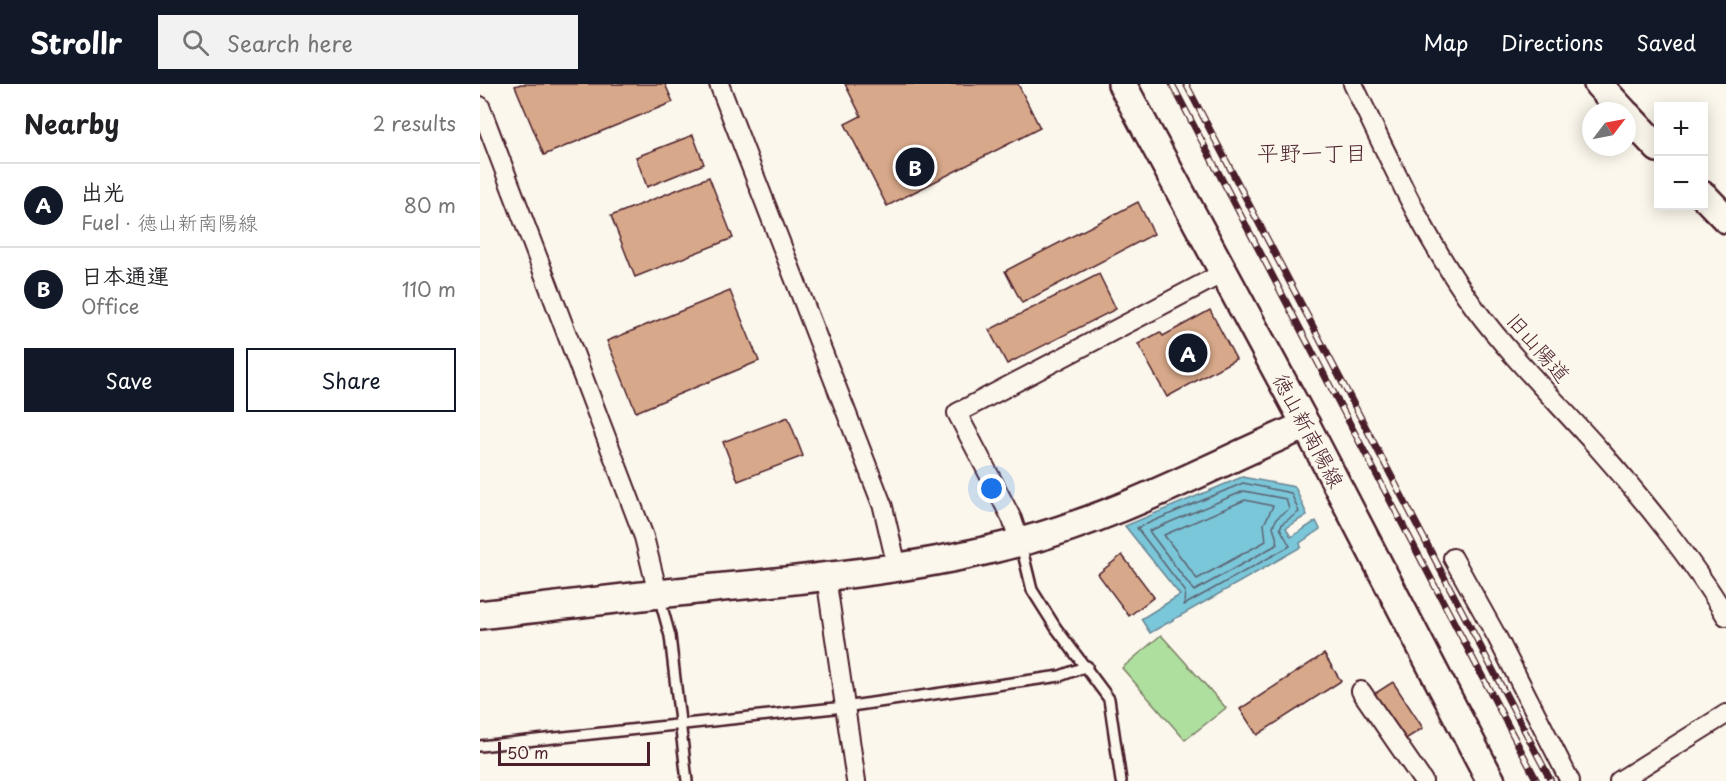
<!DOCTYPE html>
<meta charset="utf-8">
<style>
body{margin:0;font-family:"Playpen Sans","Klee One",sans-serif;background:#f2f2f2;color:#202124}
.controls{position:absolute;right:18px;top:18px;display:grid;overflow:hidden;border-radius:0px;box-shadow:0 3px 15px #0003}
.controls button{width:54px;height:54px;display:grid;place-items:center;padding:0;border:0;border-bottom:2px solid #e0e0e0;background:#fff;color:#202124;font:30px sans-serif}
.compass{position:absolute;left:1102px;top:18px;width:54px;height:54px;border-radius:50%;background:#fff;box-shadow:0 3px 15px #0003;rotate:58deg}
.scale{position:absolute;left:18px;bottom:15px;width:152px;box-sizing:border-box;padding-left:6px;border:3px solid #4a1f2b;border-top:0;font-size:16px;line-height:21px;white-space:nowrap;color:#4a1f2b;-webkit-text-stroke:4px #fbf7ec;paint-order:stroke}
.you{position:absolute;left:512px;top:405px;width:21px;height:21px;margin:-15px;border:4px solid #fff;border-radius:50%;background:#1a73e8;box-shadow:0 0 0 9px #1a73e833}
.badge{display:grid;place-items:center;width:39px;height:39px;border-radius:50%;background:#111827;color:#fff;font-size:20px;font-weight:700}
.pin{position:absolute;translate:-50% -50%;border:3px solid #fff;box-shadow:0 2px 6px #0006}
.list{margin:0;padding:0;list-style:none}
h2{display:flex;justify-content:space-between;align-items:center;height:78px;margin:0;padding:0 24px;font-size:26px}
h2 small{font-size:20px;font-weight:400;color:#757577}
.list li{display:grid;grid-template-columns:39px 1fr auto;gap:18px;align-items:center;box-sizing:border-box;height:84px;padding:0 24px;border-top:2px solid #e0e0e0}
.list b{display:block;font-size:22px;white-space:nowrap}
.list p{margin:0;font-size:20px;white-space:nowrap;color:#757577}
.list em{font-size:20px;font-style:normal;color:#757577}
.actions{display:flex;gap:12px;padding:18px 24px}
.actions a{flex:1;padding:14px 0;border:2px solid #111827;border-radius:0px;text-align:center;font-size:21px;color:#111827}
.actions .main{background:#111827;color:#fff}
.icon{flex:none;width:33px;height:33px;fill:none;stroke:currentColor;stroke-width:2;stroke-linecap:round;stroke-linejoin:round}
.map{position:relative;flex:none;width:1246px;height:697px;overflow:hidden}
header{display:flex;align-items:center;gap:36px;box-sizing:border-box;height:84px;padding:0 30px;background:#111827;color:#fff}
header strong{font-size:28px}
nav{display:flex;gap:33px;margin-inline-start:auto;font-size:21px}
.search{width:420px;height:54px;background:#f2f2f2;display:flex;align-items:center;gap:15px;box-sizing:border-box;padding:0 21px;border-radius:0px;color:#757577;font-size:22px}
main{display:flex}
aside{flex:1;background:#fff}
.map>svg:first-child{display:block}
.green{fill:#aedf9f;stroke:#7c7f65;stroke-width:1.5}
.water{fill:#7ac7d9;stroke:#678493;stroke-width:1.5}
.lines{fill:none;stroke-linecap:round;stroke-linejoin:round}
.shore{stroke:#5d6271;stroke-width:1.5}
.building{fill:#d7a889;stroke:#4a1f2b;stroke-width:1.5}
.lane-casing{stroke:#4a1f2b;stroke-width:14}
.street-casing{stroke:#4a1f2b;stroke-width:22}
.secondary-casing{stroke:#4a1f2b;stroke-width:32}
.lane{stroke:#fbf7ec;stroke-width:9}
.street{stroke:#fbf7ec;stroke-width:18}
.secondary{stroke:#fbf7ec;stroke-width:27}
.rail-casing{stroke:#4a1f2b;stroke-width:7}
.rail{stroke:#fbf7ec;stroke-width:4.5;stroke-dasharray:14;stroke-linecap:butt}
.labels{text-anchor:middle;stroke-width:4.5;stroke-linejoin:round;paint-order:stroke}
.street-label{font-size:21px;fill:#4a1f2b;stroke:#fbf7ec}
.neighbourhood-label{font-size:22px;fill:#4a1f2b;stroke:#fbf7ec}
</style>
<header>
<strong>Strollr</strong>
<div class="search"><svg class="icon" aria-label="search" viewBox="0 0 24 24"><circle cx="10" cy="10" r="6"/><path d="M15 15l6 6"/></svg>Search here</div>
<nav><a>Map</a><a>Directions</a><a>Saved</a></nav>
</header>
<main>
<aside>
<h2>Nearby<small>2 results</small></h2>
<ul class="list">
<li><span class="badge">A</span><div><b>出光</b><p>Fuel · 徳山新南陽線</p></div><em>80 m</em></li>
<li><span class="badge">B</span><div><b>日本通運</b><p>Office</p></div><em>110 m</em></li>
</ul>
<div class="actions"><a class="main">Save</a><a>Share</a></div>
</aside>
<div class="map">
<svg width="1246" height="697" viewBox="0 0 1246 697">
<rect width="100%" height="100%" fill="#fbf7ec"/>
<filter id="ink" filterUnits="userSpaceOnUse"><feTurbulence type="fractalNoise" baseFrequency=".0167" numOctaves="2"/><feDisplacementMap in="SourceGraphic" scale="12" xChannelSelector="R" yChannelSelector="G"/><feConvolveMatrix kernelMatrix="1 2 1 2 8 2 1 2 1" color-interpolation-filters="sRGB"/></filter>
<g filter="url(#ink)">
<polygon class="green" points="681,551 746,624 705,656 642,584"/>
<polygon class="water" points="762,393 815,403 827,431 806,444 811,453 836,437 840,445 820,459 821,463 670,549 661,535 700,511 645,442"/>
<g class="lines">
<g class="shore">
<polygon points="763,399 811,409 819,428 803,439 800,444 810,462 704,521 705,507 657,444"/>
<polygon points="764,407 806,415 809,425 797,434 793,442 798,460 714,507 669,447"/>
<polygon points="765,416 793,422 784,440 786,457 717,495 684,451"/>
</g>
</g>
<g class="building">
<polygon points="41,0 185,0 193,18 64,71 35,2"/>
<polygon points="365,0 538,0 560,44 407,122 365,40 381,32"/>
<polygon points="213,51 224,80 167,103 156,73"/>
<polygon points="229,93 253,154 155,193 131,132"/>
<polygon points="658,118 674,150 542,219 525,187"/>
<polygon points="619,190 636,225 527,280 509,246"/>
<polygon points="250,207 279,277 156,328 127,257"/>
<polygon points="730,226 756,275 687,313 658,260 680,248 683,252"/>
<polygon points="308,333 323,372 258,397 243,358"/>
<polygon points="642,471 674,513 649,532 618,490"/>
<polygon points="844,570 861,597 777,651 760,625"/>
<polygon points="913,598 943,644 921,658 891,612"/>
</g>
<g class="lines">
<g class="lane-casing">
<g id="lane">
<polyline points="541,461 552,506 576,544 629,615 641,697"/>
<polyline points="179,512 190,552 207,697"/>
<polyline points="0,662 364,623 580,592 607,582"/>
</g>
</g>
<g class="street-casing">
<g id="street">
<polyline points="239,0 403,423 417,483"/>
<path d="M873 0C910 76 944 154 994 223 1031 273 1076 317 1117 363 1160 411 1213 477 1246 532"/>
<polyline points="0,22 164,453 178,510"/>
<polyline points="540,459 532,435 477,329 743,189"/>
<polyline points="973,474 1017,553 1090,697"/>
<polyline points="346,493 376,697"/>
<polyline points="881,607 943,697"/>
<polyline points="1139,697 1246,630"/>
</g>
</g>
<g class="secondary-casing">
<g id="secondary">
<polyline points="642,0 826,341 1011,697"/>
<polyline points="1118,0 1143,27"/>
<polyline points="1147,31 1178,64"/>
<polyline points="1224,112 1246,135"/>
<path d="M0 531C78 522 157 512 235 504 337 494 441 485 540 458 640 432 732 381 826 341"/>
</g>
</g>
<use href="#lane" class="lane"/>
<use href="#street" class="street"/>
<use href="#secondary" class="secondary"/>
<g class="rail-casing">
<g id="rail">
<polyline points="692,0 1057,697"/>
<polyline points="706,0 1071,697"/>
</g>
</g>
<use href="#rail" class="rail"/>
</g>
</g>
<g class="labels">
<g class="street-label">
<text transform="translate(1058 264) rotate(49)" y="7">旧山陽道</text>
<text transform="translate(828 347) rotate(62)" y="7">徳山新南陽線</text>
</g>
<g class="neighbourhood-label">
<text x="832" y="77">平野一丁目</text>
</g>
</g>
</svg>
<div class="controls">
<button>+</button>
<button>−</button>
</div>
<svg class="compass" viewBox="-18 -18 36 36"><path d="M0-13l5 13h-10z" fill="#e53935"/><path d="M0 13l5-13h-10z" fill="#757577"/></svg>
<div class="scale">50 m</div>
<div class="you"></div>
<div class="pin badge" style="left:708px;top:269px">A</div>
<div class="pin badge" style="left:435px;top:83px">B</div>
</div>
</main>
